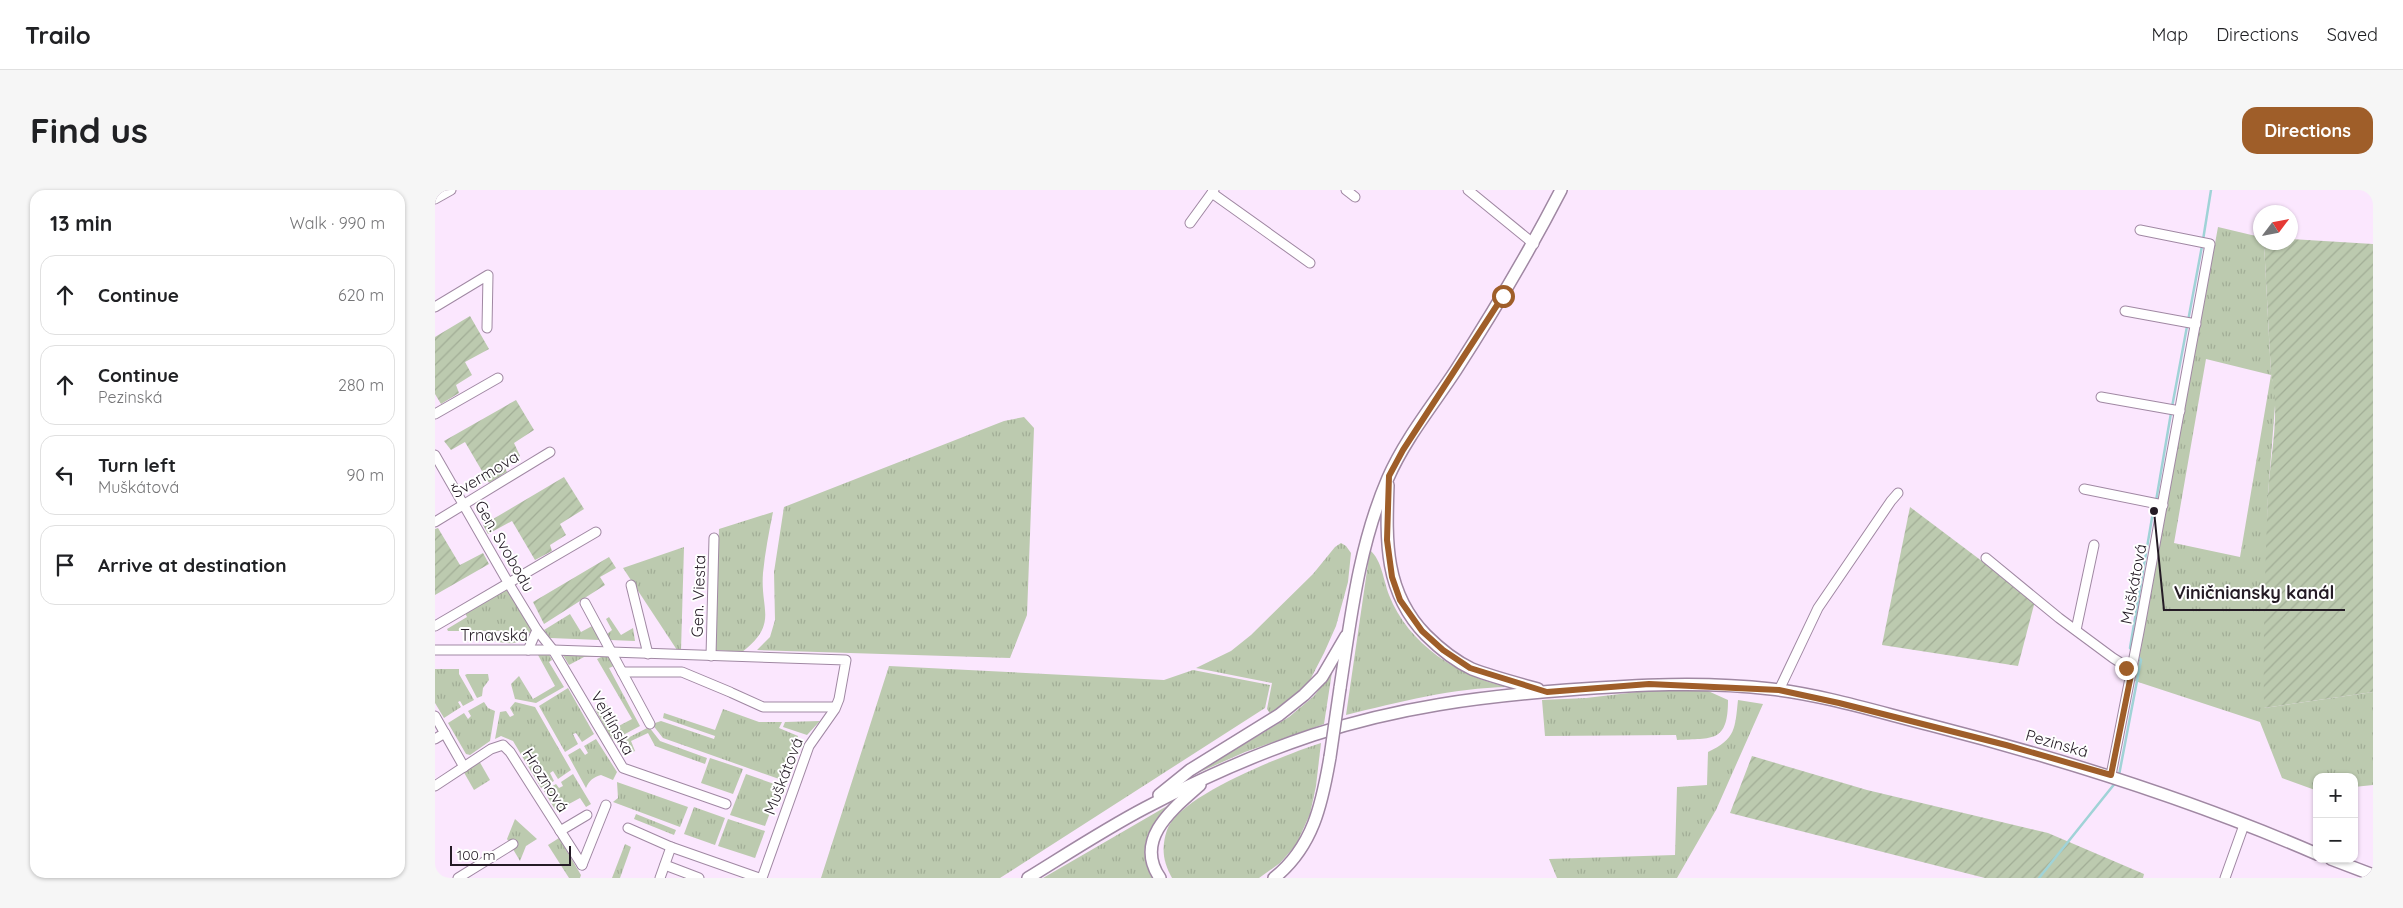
<!DOCTYPE html>
<meta charset="utf-8">
<style>
body{margin:0;font-family:Quicksand,sans-serif;background:#f6f6f6;color:#202124}
.controls{position:absolute;right:15px;bottom:15px;display:grid;overflow:hidden;border-radius:10px;box-shadow:0 1px 4px #0004}
.controls button{width:45px;height:45px;display:grid;place-items:center;padding:0;border:0;border-bottom:1px solid #e0e0e0;background:#fff;color:#202124;font:25px sans-serif}
.compass{position:absolute;left:1818px;top:15px;width:45px;height:45px;border-radius:50%;background:#fff;box-shadow:0 1px 4px #0004;rotate:58deg}
.scale{position:absolute;left:15px;bottom:12px;width:121px;box-sizing:border-box;padding-left:5px;border:2px solid #241b25;border-top:0;font-size:14px;line-height:18px;white-space:nowrap;color:#241b25;-webkit-text-stroke:4px #fff;paint-order:stroke}
.stop{position:absolute;width:15px;height:15px;margin:-11px;border:4px solid #9f5e29;border-radius:50%;background:#fff}
.stop.end{background:#9f5e29;border-color:#fff;box-shadow:0 1px 5px #0008}
.list{margin:0;padding:0;list-style:none}
h2{display:flex;justify-content:space-between;align-items:center;height:65px;margin:0;padding:0 20px;font-size:21px}
h2 small{font-size:16px;font-weight:400;color:#757577}
.list li{display:grid;grid-template-columns:32px 1fr auto;gap:15px;align-items:center;box-sizing:border-box;height:80px;margin:0 10px 10px;padding:0 10px;border:1px solid #e0e0e0;border-radius:15px}
.list b{display:block;font-size:19px;white-space:nowrap}
.list p{margin:0;font-size:16px;white-space:nowrap;color:#757577}
.list em{font-size:16px;font-style:normal;color:#757577}
.icon{flex:none;width:28px;height:28px;fill:none;stroke:currentColor;stroke-width:2;stroke-linecap:round;stroke-linejoin:round}
.map{position:relative;flex:none;width:1938px;height:688px;overflow:hidden;border-radius:15px}
header{display:flex;align-items:center;gap:30px;box-sizing:border-box;height:70px;padding:0 25px;background:#fff;border-bottom:1px solid #e0e0e0}
header strong{font-size:24px}
nav{display:flex;gap:28px;margin-inline-start:auto;font-size:18px}
.intro{display:flex;align-items:center;justify-content:space-between;box-sizing:border-box;height:120px;padding:0 30px}
h1{margin:0;font-size:35px}
.button{padding:12px 22px;border-radius:15px;background:#9f5e29;color:#fff;font-size:18px;font-weight:700}
main{display:flex;gap:30px;padding:0 30px}
aside{flex:1;background:#fff;border-radius:15px;box-shadow:0 1px 4px #0004}
.map>svg:first-child{display:block}
.grass{fill:url(#grass-tufts);fill-rule:evenodd}
.garden{fill:url(#garden-furrows)}
.lines{fill:none;stroke-linecap:round;stroke-linejoin:round}
.stream{stroke:#a0d3d7;stroke-width:2.5}
.minor-casing{stroke:#a088a3;stroke-width:11}
.major-casing{stroke:#a088a3;stroke-width:14}
.minor{stroke:#fff;stroke-width:9}
.major{stroke:#fff;stroke-width:11}
.major-bridge-casing{stroke:#a088a3;stroke-width:14;stroke-linecap:butt}
.major-bridge{stroke:#fff;stroke-width:11}
.route{stroke:#9f5e29;stroke-width:6}
.labels{text-anchor:middle;stroke-width:4;stroke-linejoin:round;paint-order:stroke}
.street-label{font-size:16px;fill:#241b25;stroke:#fff}
.leader{fill:none;stroke:#241b25;stroke-width:2}
.callout-dot{fill:#241b25;stroke:#fff;stroke-width:2}
.callout-label{font-size:18px;text-anchor:middle;font-weight:bold;fill:#241b25;stroke:#fff;stroke-width:4;stroke-linejoin:round;paint-order:stroke}
</style>
<header>
<strong>Trailo</strong>
<nav><a>Map</a><a>Directions</a><a>Saved</a></nav>
</header>
<div class="intro"><h1>Find us</h1><a class="button">Directions</a></div>
<main>
<aside>
<h2>13 min<small>Walk · 990 m</small></h2>
<ul class="list">
<li><svg class="icon" aria-label="ahead" viewBox="0 0 24 24"><path d="M12 20V5M6 11l6-6 6 6"/></svg><div><b>Continue</b></div><em>620 m</em></li>
<li><svg class="icon" aria-label="ahead" viewBox="0 0 24 24"><path d="M12 20V5M6 11l6-6 6 6"/></svg><div><b>Continue</b><p>Pezinská</p></div><em>280 m</em></li>
<li><svg class="icon" aria-label="left" viewBox="0 0 24 24"><path d="M17 20v-9H6M10 6l-5 5 5 5"/></svg><div><b>Turn left</b><p>Muškátová</p></div><em>90 m</em></li>
<li><svg class="icon" aria-label="arrive" viewBox="0 0 24 24"><path d="M6 21V4h12l-3 4 3 4H6"/></svg><div><b>Arrive at destination</b></div></li>
</ul>
</aside>
<div class="map">
<svg width="1938" height="688" viewBox="0 0 1938 688">
<defs>
<pattern id="grass-tufts" width="24" height="20" patternUnits="userSpaceOnUse" patternTransform="scale(1.25)"><rect width="24" height="20" fill="#bccaaf"/><path d="M3 7l-1-3M5 7V3M7 7l1-3M15 17l-1-3M17 17v-4M19 17l1-3" fill="none" stroke="#a1ad96"/></pattern>
<pattern id="garden-furrows" width="10" height="10" patternUnits="userSpaceOnUse" patternTransform="scale(1.25)"><rect width="10" height="10" fill="#bccaaf"/><path d="M-1 1l2-2M0 10L10 0M9 11l2-2" fill="none" stroke="#a1ad96"/></pattern>
</defs>
<rect width="100%" height="100%" fill="#fbe7fe"/>
<g class="grass">
<path d="M1783 37 1825 47 1826 52 1829 53 1836 184 1841 203 1833 304 1829 518 1938 502V595L1919 597V587H1882L1880 600 1847 588 1825 532 1700 491ZM1771 169 1836 185 1805 367 1739 353Z"/>
<polygon points="589,227 599,238 592,425 575,468 322,460 335,447 340,430 339,382 349,317 569,231"/>
<path d="M338 322C334 342 330 362 328 383 325 421 344 433 307 462L281 460 284 339Z"/>
<polygon points="906,353 911,356 916,363 913,392 901,436 889,463 874,492 836,525 832,519 837,493 761,478 796,461 816,445 878,384 900,357"/>
<polygon points="249,357 246,460 242,460 188,378"/>
<path d="M935 360C947 371 948 389 954 405 973 454 1024 487 1073 497 1018 498 964 512 911 525Z"/>
<polygon points="73,398 98,438 95,443 85,441 13,441 12,439 32,427 30,423"/>
<polygon points="135,424 146,442 159,435 165,450 115,448 109,440"/>
<polygon points="174,427 186,445 198,438 200,451 175,450 172,444 177,440 171,429"/>
<path d="M85 445 91 447C80 459 58 451 45 446Z"/>
<polygon points="114,464 117,470 114,472 129,497 101,513 80,509 76,494 84,486 98,509 120,496 103,465"/>
<polygon points="173,464 179,476 174,478 205,536 177,551 160,519 171,513 174,518 166,523 176,540 197,529 162,469 166,467 149,467 134,475 128,465 168,467"/>
<polygon points="454,476 729,490 758,480 835,495 830,518 565,688 386,688"/>
<polygon points="0,479 24,479 24,484 39,510 28,516 25,511 23,512 26,517 9,528 0,513"/>
<polygon points="897,482 889,534 810,562 756,586 854,527 879,506"/>
<polygon points="32,484 53,484 54,490 48,498 47,506 42,508 30,485"/>
<polygon points="133,498 159,544 147,552 141,543 138,544 143,554 130,562 104,516"/>
<path d="M1211 501H1273L1293 510C1293 553 1278 548 1242 550L1241 545 1110 546 1107 510 1151 508Z"/>
<path d="M1303 510 1328 514 1281 620 1242 688H1122L1114 669 1240 665 1242 597 1272 595 1273 562C1301 549 1300 538 1303 510Z"/>
<polygon points="49,512 53,518 60,521 55,551 35,565 31,564 13,533 29,523 33,529 36,526 33,521"/>
<polygon points="80,512 100,517 136,580 123,589 118,581 115,583 119,591 106,598 78,551 66,546 60,549 65,522 71,521 75,527 79,525 75,518"/>
<polygon points="288,519 324,532 347,532 344,538 363,546 347,590 228,548 217,534 226,531 279,549 280,546 228,528 229,523 280,540"/>
<polygon points="385,531 372,545 348,537 350,532"/>
<polygon points="214,537 225,551 272,568 270,574 220,556 213,543 196,551 200,561 193,564 185,552"/>
<path d="M161 549 182 582 178 590 166 585C159 587 154 590 151 598L133 565 145 558 150 565 153 563 149 556Z"/>
<path d="M886 553 881 596 875 624 861 655 845 673 824 688H737C728 672 726 658 732 640 744 605 852 564 886 553Z"/>
<polygon points="275,568 308,579 298,604 266,593"/>
<polygon points="43,569 55,590 39,600 27,579"/>
<polygon points="138,584 156,614 151,617 145,608 121,621 109,601 121,594 124,598 128,596 126,592"/>
<polygon points="311,584 345,596 330,636 295,625"/>
<polygon points="182,592 253,617 245,637 178,612 183,608"/>
<path d="M739 612C715 633 700 656 717 688H608Z"/>
<polygon points="259,617 290,628 280,655 249,644"/>
<polygon points="201,624 241,640 239,645 199,629"/>
<polygon points="80,629 102,649 91,656 85,671 72,649"/>
<polygon points="293,629 330,641 320,668 283,656"/>
<polygon points="124,648 146,685 145,688 134,688 113,655"/>
<polygon points="190,654 196,657 185,688 177,688"/>
</g>
<g class="garden">
<path d="M1856 49 1938 54V502L1829 518C1828 447 1830 376 1833 305 1835 266 1846 222 1836 184L1829 53 1856 52Z"/>
<polygon points="35,126 54,159 30,172 37,185 21,195 24,203 6,214 0,204 0,147"/>
<polygon points="81,210 99,240 79,253 85,266 69,276 72,282 54,293 30,252 16,260 9,251"/>
<polygon points="129,287 149,319 125,334 131,345 115,355 117,361 100,370 77,331 53,344 48,335"/>
<polygon points="1475,317 1600,411 1583,476 1447,455"/>
<polygon points="3,338 25,375 48,363 54,374 0,405 0,339"/>
<polygon points="174,367 181,378 165,387 170,395 109,434 98,412"/>
<polygon points="1317,566 1432,600 1613,643 1709,684 1708,688 1550,688 1295,623"/>
</g>
<g class="lines">
<g class="stream">
<polyline points="1768,50 1776,0"/>
<polyline points="1737,217 1767,56"/>
<polyline points="1721,311 1736,223"/>
<polyline points="1697,460 1695,458 1719,316"/>
<polyline points="1684,585 1706,470 1703,466"/>
<polyline points="1604,688 1681,592"/>
</g>
<g class="minor-casing">
<g id="minor">
<polyline points="911,0 920,7"/>
<polyline points="1033,0 1099,54"/>
<polyline points="777,3 875,73"/>
<polyline points="0,9 16,0"/>
<polyline points="755,33 779,0"/>
<polyline points="0,117 53,85 52,138"/>
<polyline points="1690,121 1761,134"/>
<polyline points="1666,207 1745,221"/>
<polyline points="0,224 63,188"/>
<polyline points="0,265 74,394 102,440 118,460 188,578 291,614"/>
<polyline points="1649,299 1728,315"/>
<polyline points="0,332 115,262"/>
<polyline points="1551,368 1624,428 1678,468 1697,480"/>
<polyline points="196,395 213,464"/>
<polyline points="150,413 215,534"/>
<polyline points="0,436 161,342"/>
<polyline points="1641,440 1659,355"/>
<polyline points="0,460 118,460 411,470 404,509 400,519 374,556 327,688"/>
<polyline points="93,460 102,440"/>
<polyline points="276,466 279,348"/>
<polyline points="187,482 247,482 295,502"/>
<polyline points="1344,500 1383,418 1456,311 1463,303"/>
<polyline points="297,503 328,517 400,517"/>
<polyline points="0,526 29,577"/>
<polyline points="0,549 10,543"/>
<polyline points="1676,585 1704,442 1775,54 1705,40"/>
<polyline points="0,596 56,559 68,555 75,562 147,675"/>
<polyline points="193,638 236,657 324,688"/>
<polyline points="125,641 152,625"/>
<polyline points="147,675 171,615"/>
<polyline points="230,675 264,688"/>
<polyline points="23,688 78,654"/>
<polyline points="225,688 236,657"/>
<polyline points="1790,688 1809,635"/>
</g>
</g>
<g class="major-casing">
<g id="major">
<path d="M953 295C951 351 949 402 991 445 1004 458 1020 471 1037 479 1058 487 1081 493 1103 499"/>
<path d="M905 498C916 426 924 355 953 288 970 249 998 215 1021 180 1059 121 1094 62 1126 0"/>
<polyline points="724,605 755,580 844,525 869,505 887,487 911,446"/>
<polyline points="1896,669 1938,685"/>
<path d="M593 688C632 664 670 639 710 618 763 590 821 564 878 545 964 517 1043 507 1132 500 1200 495 1268 491 1336 499 1389 505 1443 522 1495 535 1628 569 1755 609 1882 664"/>
<path d="M725 688C698 649 739 618 765 595"/>
<path d="M839 688C878 657 887 614 895 567"/>
</g>
</g>
<use href="#minor" class="minor"/>
<use href="#major" class="major"/>
<g class="major-bridge-casing">
<polyline id="major-bridge" points="895,567 905,498"/>
</g>
<use href="#major-bridge" class="major-bridge"/>
</g>
<g class="lines">
<polyline class="route" points="1068,106 968,260 954,286 952,350 957,387 965,410 987,441 1008,460 1035,478 1112,502 1214,494 1344,500 1404,513 1571,555 1676,585 1697,480 1691,478"/>
</g>
<g class="labels">
<g class="street-label">
<text transform="translate(50 284) rotate(-31)" y="6">Švermova</text>
<text transform="translate(70 356) rotate(60)" y="6">Gen. Svobodu</text>
<text transform="translate(1698 394) rotate(-79)" y="6">Muškátová</text>
<text transform="translate(263 406) rotate(-88)" y="6">Gen. Viesta</text>
<text x="59" y="451">Trnavská</text>
<text transform="translate(178 533) rotate(60)" y="6">Veltlínska</text>
<text transform="translate(1622 553) rotate(16)" y="6">Pezinská</text>
<text transform="translate(348 586) rotate(-69)" y="6">Muškátová</text>
<text transform="translate(111 590) rotate(58)" y="6">Hroznová</text>
</g>
</g>
<path class="leader" d="M1719 321L1729 420H1910"/>
<circle class="callout-dot" cx="1719" cy="321" r="5"/>
<g class="callout-label">
<text x="1819" y="409">Viničniansky kanál</text>
</g>
</svg>
<div class="controls">
<button>+</button>
<button>−</button>
</div>
<svg class="compass" viewBox="-18 -18 36 36"><path d="M0-13l5 13h-10z" fill="#e53935"/><path d="M0 13l5-13h-10z" fill="#757577"/></svg>
<div class="scale">100 m</div>
<div class="stop" style="left:1068px;top:106px"></div>
<div class="stop end" style="left:1691px;top:478px"></div>
</div>
</main>
